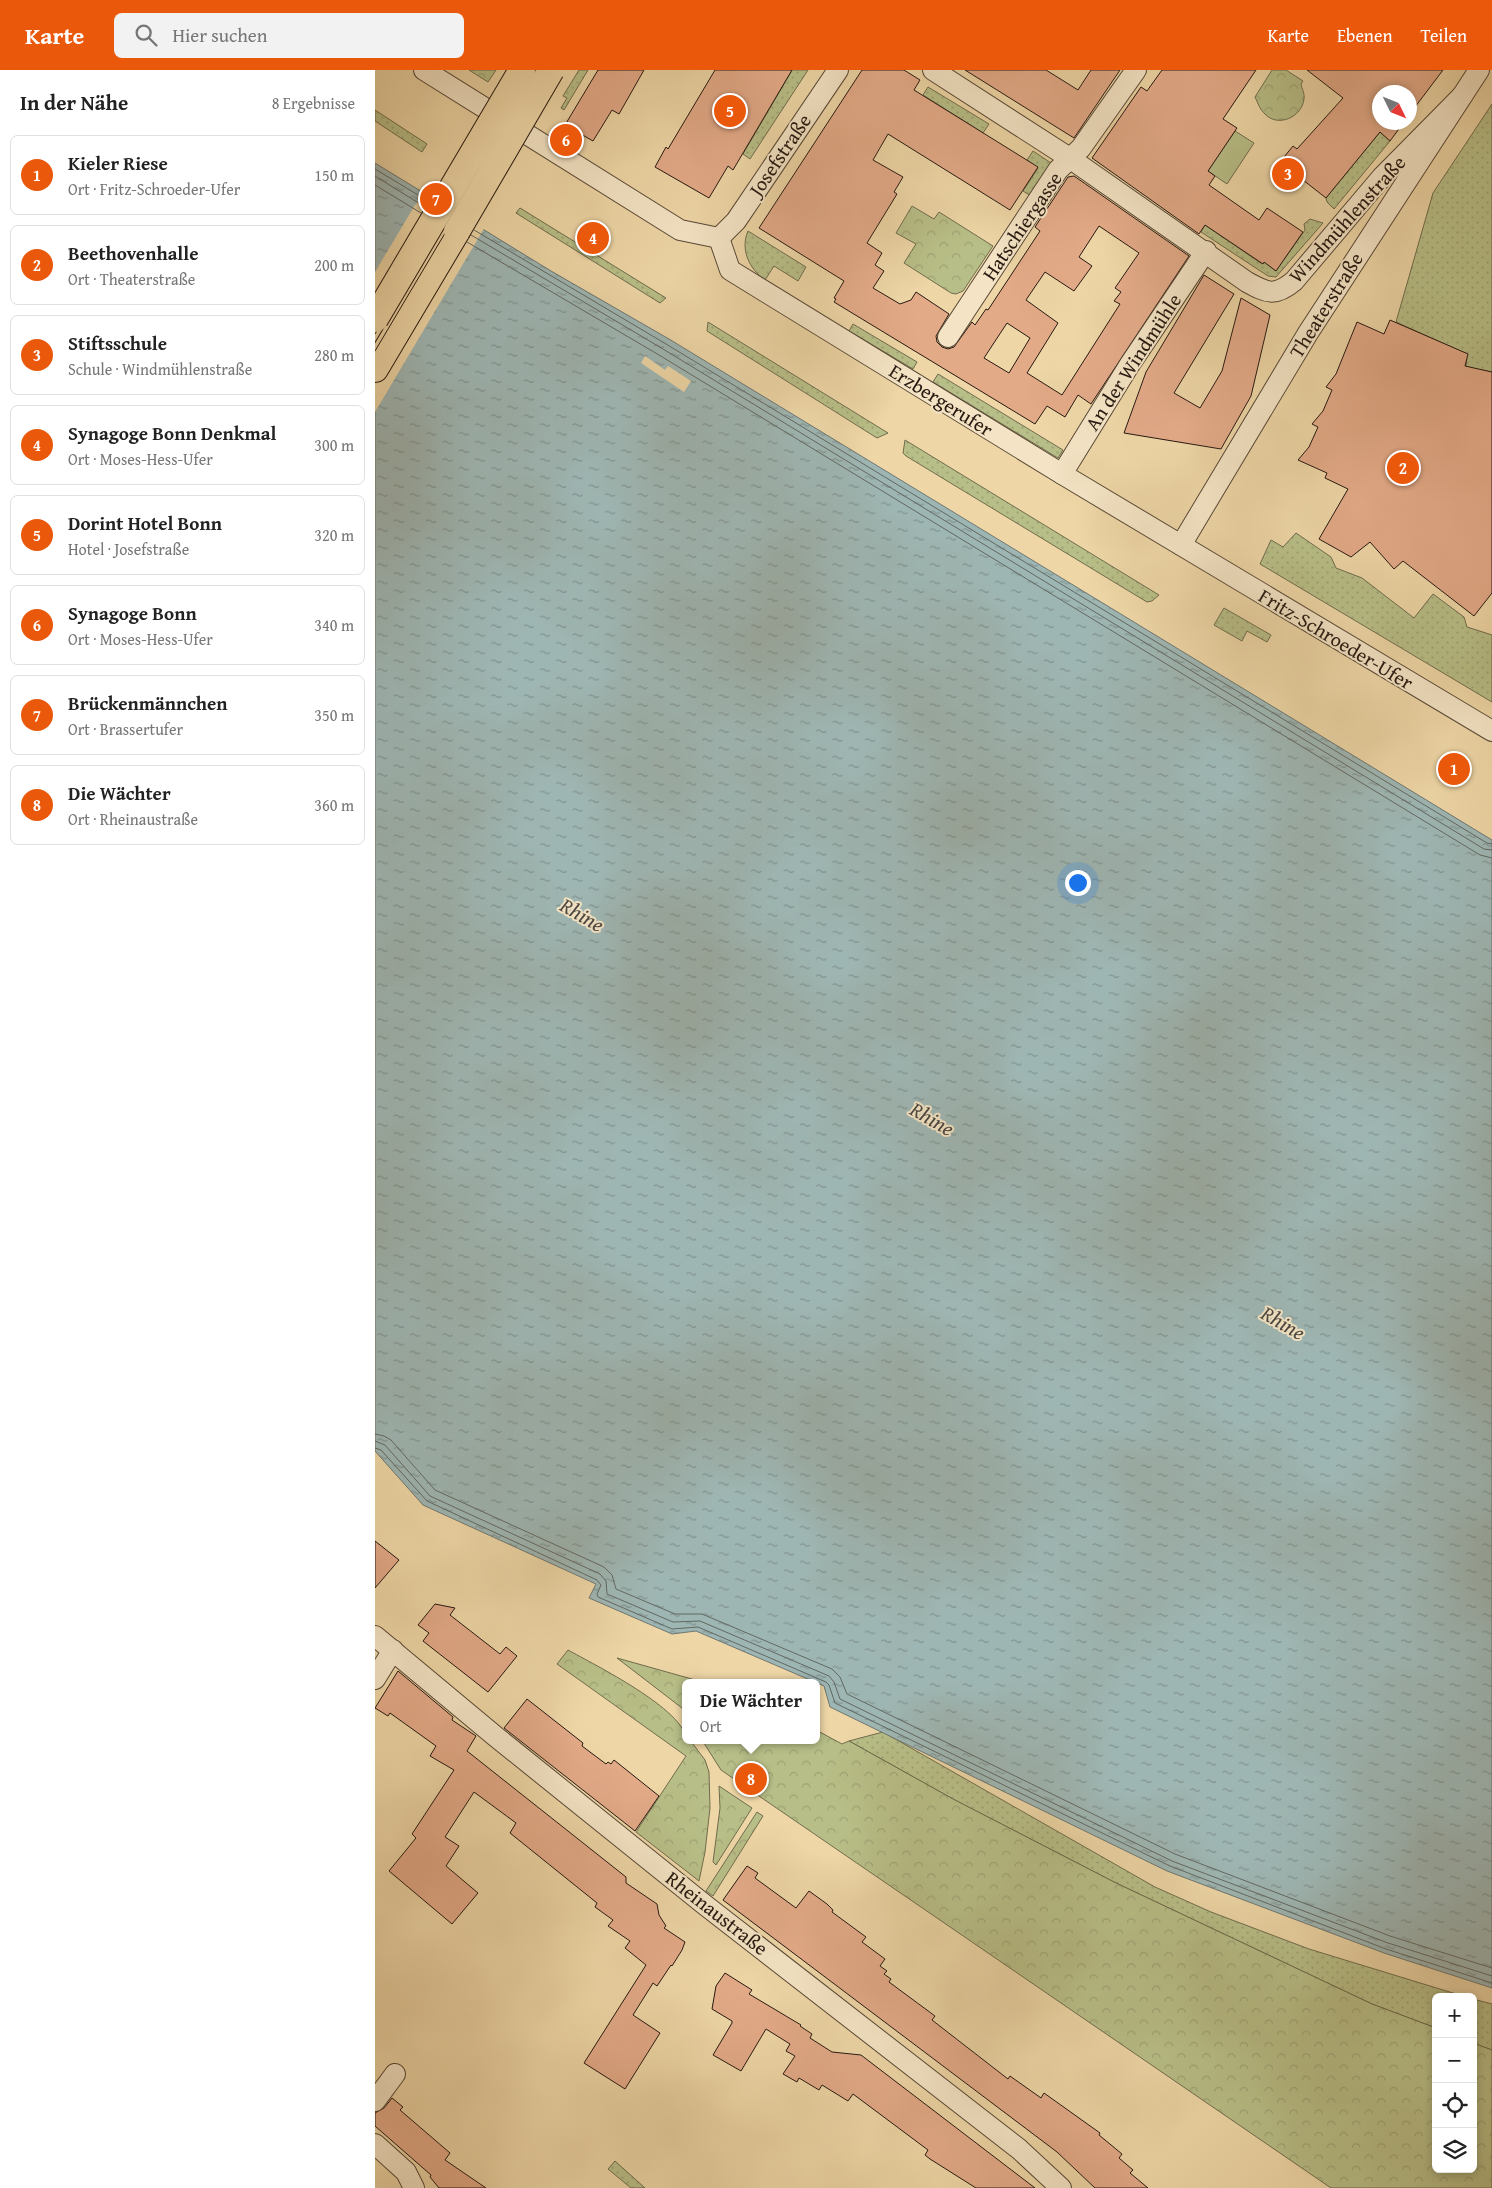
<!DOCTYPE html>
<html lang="de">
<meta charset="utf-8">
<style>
body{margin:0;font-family:"Gentium Book Plus",serif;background:#f2f2f2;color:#222}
.controls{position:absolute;right:15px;bottom:15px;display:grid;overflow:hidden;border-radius:8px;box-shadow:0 2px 8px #0003}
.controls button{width:45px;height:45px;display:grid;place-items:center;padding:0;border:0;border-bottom:1px solid #e0e0e0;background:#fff;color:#222;font:25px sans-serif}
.compass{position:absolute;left:997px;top:15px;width:45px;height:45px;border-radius:50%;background:#fff;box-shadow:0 2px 8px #0003;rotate:133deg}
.you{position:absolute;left:702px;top:812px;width:18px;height:18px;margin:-12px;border:4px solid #fff;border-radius:50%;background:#1a73e8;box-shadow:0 0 0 8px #1a73e833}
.badge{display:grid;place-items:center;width:32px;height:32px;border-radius:50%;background:#ea580c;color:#fff;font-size:16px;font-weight:700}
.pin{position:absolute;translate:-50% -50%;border:2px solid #fff;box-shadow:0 1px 5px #0006}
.popup{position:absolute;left:307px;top:1609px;width:138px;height:65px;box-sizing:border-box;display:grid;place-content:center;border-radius:8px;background:#fff;filter:drop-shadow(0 1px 4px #0005);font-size:16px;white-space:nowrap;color:#767676}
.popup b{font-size:19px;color:#222}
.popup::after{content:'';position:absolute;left:50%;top:100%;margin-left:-10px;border:10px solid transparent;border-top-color:#fff}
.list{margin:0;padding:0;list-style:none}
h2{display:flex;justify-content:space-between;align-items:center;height:65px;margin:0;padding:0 20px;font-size:21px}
h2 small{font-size:16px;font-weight:400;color:#767676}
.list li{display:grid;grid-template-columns:32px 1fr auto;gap:15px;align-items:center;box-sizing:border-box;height:80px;margin:0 10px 10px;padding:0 10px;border:1px solid #e0e0e0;border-radius:8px}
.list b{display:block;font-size:19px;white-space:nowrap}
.list p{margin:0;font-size:16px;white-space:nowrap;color:#767676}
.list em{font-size:16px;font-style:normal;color:#767676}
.icon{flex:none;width:28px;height:28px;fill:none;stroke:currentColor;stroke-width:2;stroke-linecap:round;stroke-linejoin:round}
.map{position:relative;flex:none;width:1117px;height:2118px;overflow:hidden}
header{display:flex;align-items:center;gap:30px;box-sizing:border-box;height:70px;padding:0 25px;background:#ea580c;color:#fff}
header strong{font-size:24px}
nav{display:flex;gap:28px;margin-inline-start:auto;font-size:18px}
.search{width:350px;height:45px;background:#f2f2f2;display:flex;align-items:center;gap:12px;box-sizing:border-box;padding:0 18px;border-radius:8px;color:#767676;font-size:19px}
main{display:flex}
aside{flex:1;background:#fff}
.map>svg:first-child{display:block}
.grass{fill:url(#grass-dots);stroke:#6f6c4c}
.forest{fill:url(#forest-crowns);stroke:#6f6c4c}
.pitch{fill:#b8be87;stroke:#6f6c4c}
.water{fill:url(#water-ripples);stroke:#6e7772}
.pier{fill:#eed6a6}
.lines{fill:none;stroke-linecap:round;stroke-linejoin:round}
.shore{stroke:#626862;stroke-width:1}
.building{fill:#e3aa88;stroke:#261911;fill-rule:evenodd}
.minor-casing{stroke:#584836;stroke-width:22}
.major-casing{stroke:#261911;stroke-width:28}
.minor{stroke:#f4e4c5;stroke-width:20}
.major{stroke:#eed6a6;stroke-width:26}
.tram{stroke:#261911;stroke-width:1}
.major-bridge-casing{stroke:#261911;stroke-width:28;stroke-linecap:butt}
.major-bridge{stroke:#eed6a6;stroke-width:26}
.labels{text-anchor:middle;stroke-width:4;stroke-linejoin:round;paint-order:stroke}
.street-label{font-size:20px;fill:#261911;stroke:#f4e4c5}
.water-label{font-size:21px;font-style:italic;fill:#4a4842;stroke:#f4e4c5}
</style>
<header>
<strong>Karte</strong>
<div class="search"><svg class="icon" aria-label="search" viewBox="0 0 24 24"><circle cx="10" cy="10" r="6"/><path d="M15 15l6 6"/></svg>Hier suchen</div>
<nav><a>Karte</a><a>Ebenen</a><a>Teilen</a></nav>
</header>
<main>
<aside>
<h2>In der Nähe<small>8 Ergebnisse</small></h2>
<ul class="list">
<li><span class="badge">1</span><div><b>Kieler Riese</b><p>Ort · Fritz-Schroeder-Ufer</p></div><em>150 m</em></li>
<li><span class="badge">2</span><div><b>Beethovenhalle</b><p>Ort · Theaterstraße</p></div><em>200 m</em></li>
<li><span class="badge">3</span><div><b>Stiftsschule</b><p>Schule · Windmühlenstraße</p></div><em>280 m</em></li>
<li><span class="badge">4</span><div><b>Synagoge Bonn Denkmal</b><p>Ort · Moses-Hess-Ufer</p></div><em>300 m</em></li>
<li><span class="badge">5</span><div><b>Dorint Hotel Bonn</b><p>Hotel · Josefstraße</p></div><em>320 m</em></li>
<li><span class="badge">6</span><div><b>Synagoge Bonn</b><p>Ort · Moses-Hess-Ufer</p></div><em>340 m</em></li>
<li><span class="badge">7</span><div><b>Brückenmännchen</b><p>Ort · Brassertufer</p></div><em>350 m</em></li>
<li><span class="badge">8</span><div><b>Die Wächter</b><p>Ort · Rheinaustraße</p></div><em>360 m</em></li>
</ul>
</aside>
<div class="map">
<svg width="1117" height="2118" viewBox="0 0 1117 2118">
<defs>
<pattern id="grass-dots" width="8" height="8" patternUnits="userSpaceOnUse" patternTransform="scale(1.25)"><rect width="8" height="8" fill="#b8be87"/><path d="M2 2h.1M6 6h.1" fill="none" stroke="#9ea374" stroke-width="1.8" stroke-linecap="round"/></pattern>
<pattern id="forest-crowns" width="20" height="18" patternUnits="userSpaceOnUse" patternTransform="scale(1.25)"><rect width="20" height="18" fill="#b8be87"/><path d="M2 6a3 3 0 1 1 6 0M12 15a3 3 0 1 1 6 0" fill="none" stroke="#9ea374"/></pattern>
<pattern id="water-ripples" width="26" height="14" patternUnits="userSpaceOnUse" patternTransform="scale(1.25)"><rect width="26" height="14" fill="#9eb6b3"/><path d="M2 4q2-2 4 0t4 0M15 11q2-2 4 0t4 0" fill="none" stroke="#819390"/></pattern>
</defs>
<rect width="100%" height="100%" fill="#eed6a6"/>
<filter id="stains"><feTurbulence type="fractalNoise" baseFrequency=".004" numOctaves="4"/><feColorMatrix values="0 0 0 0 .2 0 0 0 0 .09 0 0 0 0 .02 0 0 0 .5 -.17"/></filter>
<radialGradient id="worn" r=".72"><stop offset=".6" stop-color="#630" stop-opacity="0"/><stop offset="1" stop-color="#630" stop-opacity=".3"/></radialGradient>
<g class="grass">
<polygon points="204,0 213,0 189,40 186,38 192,28 188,26"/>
<polygon points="415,0 433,0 375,89 368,84 416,2"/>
<polygon points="553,17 614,54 608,63 548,25"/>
<polygon points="1117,34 1117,302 1091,297 1092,284 1021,252 1058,123"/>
<polygon points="0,40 52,74 47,82 0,51"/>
<polygon points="1005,62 1015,71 959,139 952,132 951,128"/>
<polygon points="658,81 676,93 656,126 648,121 663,98 652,90"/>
<polygon points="145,138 291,228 285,233 141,143"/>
<polygon points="935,149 948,153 901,207 893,206 826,162 830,155 887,194 889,192 901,201 930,160 929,154"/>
<path d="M373 161 431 197 423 211 399 196 390 210C374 199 365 179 373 161Z"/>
<polygon points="333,252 513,363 502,368 332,261"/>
<polygon points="478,254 542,292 538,299 474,261"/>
<polygon points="563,304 688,380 683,388 558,312"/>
<polygon points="530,370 784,525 777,531 772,532 531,386 528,383"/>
<polygon points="921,463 956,487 961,498 987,508 1039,548 1058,524 1089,547 1092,557 1117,565 1117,632 885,494 896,470 908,477"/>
<polygon points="849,538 896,565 892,572 872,561 867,571 839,555"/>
<polygon points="508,1662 780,1817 836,1842 934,1879 1091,1927 1061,1927 1061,1958 997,1934 741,1813 578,1729 474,1671"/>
<polygon points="1098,1929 1117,1934 1117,1980 1098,1973"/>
<polygon points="240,2091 270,2118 256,2118 233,2099"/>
</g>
<g class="forest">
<polygon points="94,0 121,0 113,12"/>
<path d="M897 0H911L928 11 926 14C927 19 930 24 929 29 927 47 903 58 890 44 885 40 883 33 880 27Z"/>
<polygon points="537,136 559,149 564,142 618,176 588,221 581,224 576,223 529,193 541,174 521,163"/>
<path d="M193 1580C218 1594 311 1640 311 1670H315L330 1690 334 1702 335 1738 330 1782 324 1811 261 1762 311 1686 182 1594Z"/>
<polygon points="242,1588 331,1613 311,1613 311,1644 307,1638"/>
<polygon points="441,1660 467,1674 474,1671 578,1729 741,1813 997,1934 1061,1958 1061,2099 1098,2099 1098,1973 1117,1980 1117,2118 956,2118 346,1700 327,1670 441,1670"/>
<polygon points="344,1716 377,1738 341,1795 338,1792 345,1738"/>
<polygon points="382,1742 388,1746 338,1826 331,1821"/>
</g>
<polygon class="pitch" points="860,61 879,73 852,114 833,101"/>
<polygon class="water" points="0,93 176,201 294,269 1117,770 1117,1918 1009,1883 792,1801 455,1637 449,1616 321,1561 297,1564 214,1528 221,1514 48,1435 0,1381"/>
<g class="pier">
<polygon points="49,120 110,157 0,342 0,202"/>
<polygon points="270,286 290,300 293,296 316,311 309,322 266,293"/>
</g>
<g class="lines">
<g class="shore">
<polyline points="0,99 53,131"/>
<polyline points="0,106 50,137"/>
<polyline points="0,115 46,143"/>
<polyline points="99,160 291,274 1112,773 1117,774"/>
<polyline points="96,165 288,279 1109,779 1117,780"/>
<polyline points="92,172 284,285 1105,785 1117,788"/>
<polyline points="0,1364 9,1366 16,1370 60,1420 229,1497 237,1505 241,1519 300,1544 327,1544 457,1599 465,1607 472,1624 800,1784 1015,1866 1117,1898"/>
<polyline points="0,1371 10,1375 55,1426 225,1504 231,1511 232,1524 298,1552 325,1551 454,1606 459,1612 465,1629 797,1791 1013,1873 1117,1906"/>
<polyline points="0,1378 6,1380 52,1431 222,1510 226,1515 222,1524 223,1527 297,1559 323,1557 451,1612 454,1615 460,1633 795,1796 1011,1879 1117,1913"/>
</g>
</g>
<g class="building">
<polygon points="223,0 269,0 244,44 237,40 218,71 190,55"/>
<polygon points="340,0 417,0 358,100 353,96 334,128 280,97 291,77 293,79"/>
<path d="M487 0H529L545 10 539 20 663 97 635 140 513 64 498 90 528 107 519 122 522 124 492 173 507 183 500 195 509 201 498 218 525 234 536 230 541 222 574 244 561 266 562 272 567 277 573 279 579 277 597 252 600 255 611 239 613 240 665 161 660 157 693 107 699 106 814 186 716 334 703 325 690 347 672 336 660 354 459 232 461 229 459 228 469 211 384 158ZM724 156 764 183 740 218 746 222 739 231 745 234 687 325 652 303 683 253 651 230 670 202 699 221 717 196 704 187ZM632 253 655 268 634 303 609 288Z"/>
<polygon points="590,0 671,0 703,20 716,0 745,0 699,68"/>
<polygon points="787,0 881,0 848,49 862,58 833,101 840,106 834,115 884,150 892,138 928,162 901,201 889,192 888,194 830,155 824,164 717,88 766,17 772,21"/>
<polygon points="932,0 1068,0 1034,45 1034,22 1004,22 1004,52 1029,52 1015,71 1005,62 951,128 905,92 918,76 922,79 968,28"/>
<polygon points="829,205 859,224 799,323 825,338 847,301 866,228 895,245 876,326 846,379 749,363 771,302"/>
<polygon points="1015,250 1093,284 1090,296 1117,302 1117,523 1099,546 1028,491 1019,499 995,472 976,487 944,469 973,419 950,408 952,403 923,390 934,377 943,357 937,354 948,341 957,320 951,317 961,304 982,252 1009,264"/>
<polygon points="0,1471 24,1490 0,1518"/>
<polygon points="60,1534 80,1538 75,1545 125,1584 131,1577 142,1586 113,1622 48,1571 54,1563 43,1555"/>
<polygon points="23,1601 78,1647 77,1650 101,1666 92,1681 251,1807 251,1813 282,1834 284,1845 291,1856 289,1858 310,1872 307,1880 297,1896 296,1895 282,1916 278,1913 258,1945 285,1963 250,2019 209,1993 271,1895 250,1878 255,1871 233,1856 238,1850 220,1837 222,1833 135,1763 141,1753 99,1722 70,1767 84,1776 71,1796 103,1823 77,1854 14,1801 41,1768 37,1764 79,1700 55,1686 61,1676 15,1643 13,1646 0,1638"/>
<polygon points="152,1629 208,1673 207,1676 231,1694 233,1692 236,1694 239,1690 284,1726 260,1761 129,1658"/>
<polygon points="372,1796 383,1803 380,1808 421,1838 434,1821 452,1834 458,1840 457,1842 491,1867 487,1872 510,1889 505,1896 512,1901 509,1904 516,1909 514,1912 560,1946 557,1950 633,2009 635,2006 666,2028 669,2023 725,2063 724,2065 747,2084 744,2088 758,2100 755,2103 773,2118 720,2118 682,2082 348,1830"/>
<polygon points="350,1903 377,1920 374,1924 426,1955 425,1956 437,1964 435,1968 457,1982 486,1985 660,2118 601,2118 555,2089 550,2085 553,2080 478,2024 473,2031 447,2015 444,2020 424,2008 422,2012 408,2004 420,1986 411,1981 415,1974 391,1959 366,2001 338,1985 357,1953 357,1951 337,1939 341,1916"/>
<polygon points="17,2028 28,2037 25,2040 75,2083 70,2090 111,2118 64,2118 55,2107 56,2105 0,2056 0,2043 9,2038"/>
</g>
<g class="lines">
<g class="minor-casing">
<g id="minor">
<polyline points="49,0 305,160 344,168"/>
<path d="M558 0 696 89 872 212C892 223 900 227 919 211L1007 107 1087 26"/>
<polyline points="344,168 355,200 687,404 1117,661"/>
<polyline points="344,168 361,151 463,0"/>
<polyline points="573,267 683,100 706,78 761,0"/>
<polyline points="687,404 755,294 831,181"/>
<polyline points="806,475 933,263 1104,0"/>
<polyline points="0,1566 120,1666 330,1835 644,2079 686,2118"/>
<polyline points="0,1609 18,1580"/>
<polyline points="0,2031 20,2004"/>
<polyline points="0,2074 31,2102 39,2118"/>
</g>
</g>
<g class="major-casing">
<polyline id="major" points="0,299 82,161"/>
</g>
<use href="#minor" class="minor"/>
<use href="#major" class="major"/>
<g class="tram">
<polyline points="0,264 156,0"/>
<polyline points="0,281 167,0"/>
</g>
<g class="major-bridge-casing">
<g id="major-bridge">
<polyline points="82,161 176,0"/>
<polyline points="0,249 147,0"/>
</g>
</g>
<use href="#major-bridge" class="major-bridge"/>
</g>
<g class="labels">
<g class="street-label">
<text transform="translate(405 85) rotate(-56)" y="7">Josefstraße</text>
<text transform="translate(972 149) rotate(-48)" y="7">Windmühlenstraße</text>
<text transform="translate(647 156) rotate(-56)" y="7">Hatschiergasse</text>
<text transform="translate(951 235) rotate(-58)" y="7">Theaterstraße</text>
<text transform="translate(758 292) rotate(-57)" y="7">An der Windmühle</text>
<text transform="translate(566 330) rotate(32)" y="7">Erzbergerufer</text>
<text transform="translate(961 569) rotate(31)" y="7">Fritz-Schroeder-Ufer</text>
<text transform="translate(342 1843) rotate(38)" y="7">Rheinaustraße</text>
</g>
<g class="water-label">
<text transform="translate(207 845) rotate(30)" y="7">Rhine</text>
<text transform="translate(557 1049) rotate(30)" y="7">Rhine</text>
<text transform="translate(908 1253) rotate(30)" y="7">Rhine</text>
</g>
</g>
<rect width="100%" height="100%" filter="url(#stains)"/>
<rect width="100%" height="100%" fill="url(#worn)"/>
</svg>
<div class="controls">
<button>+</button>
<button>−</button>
<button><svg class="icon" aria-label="locate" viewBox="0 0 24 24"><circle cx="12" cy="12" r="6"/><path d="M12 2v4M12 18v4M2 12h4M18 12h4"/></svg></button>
<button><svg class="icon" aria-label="layers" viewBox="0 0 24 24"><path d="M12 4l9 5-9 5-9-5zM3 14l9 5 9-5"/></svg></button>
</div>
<svg class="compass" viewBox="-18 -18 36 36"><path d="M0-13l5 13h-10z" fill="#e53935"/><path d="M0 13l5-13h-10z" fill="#767676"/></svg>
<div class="you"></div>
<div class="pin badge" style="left:1079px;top:699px">1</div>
<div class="pin badge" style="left:1028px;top:398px">2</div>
<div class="pin badge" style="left:913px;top:104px">3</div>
<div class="pin badge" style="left:218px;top:168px">4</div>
<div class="pin badge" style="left:355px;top:41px">5</div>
<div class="pin badge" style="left:191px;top:70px">6</div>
<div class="pin badge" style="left:61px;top:129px">7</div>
<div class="pin badge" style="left:376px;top:1709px">8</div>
<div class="popup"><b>Die Wächter</b>Ort</div>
</div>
</main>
